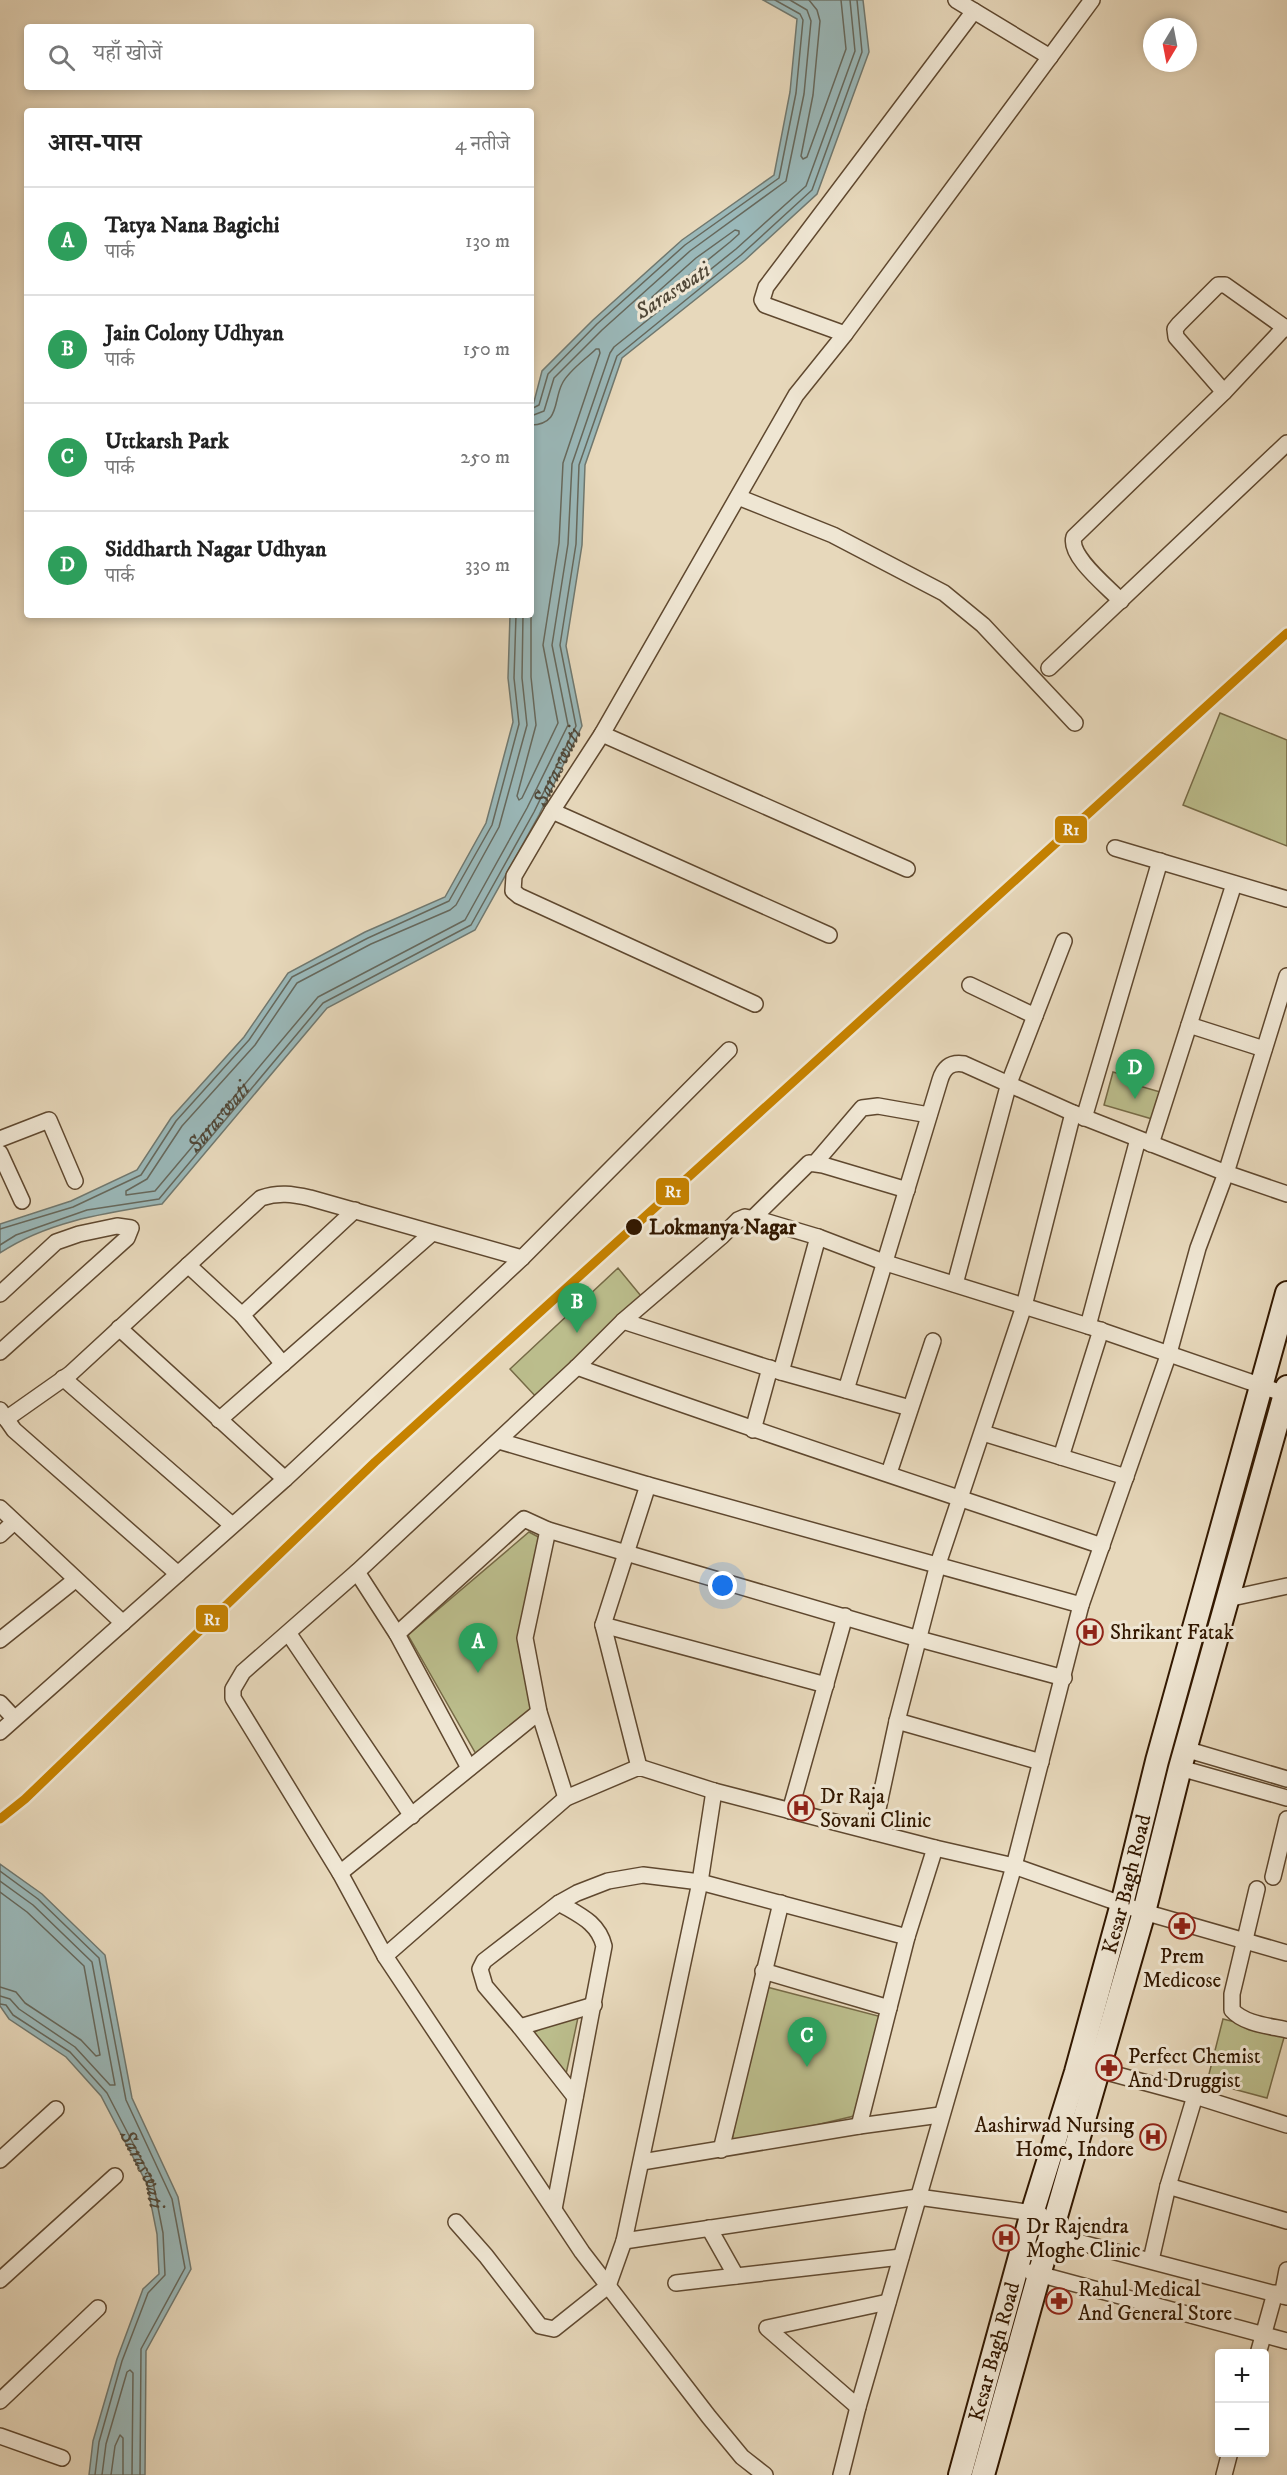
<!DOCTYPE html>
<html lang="hi">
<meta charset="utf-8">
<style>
body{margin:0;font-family:"IM FELL DW Pica","Noto Serif Devanagari",serif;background:#f2f2f2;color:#222}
.controls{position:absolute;right:18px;bottom:18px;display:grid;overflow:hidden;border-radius:6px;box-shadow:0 3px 9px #0003}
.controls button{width:54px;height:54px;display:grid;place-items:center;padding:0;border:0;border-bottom:2px solid #e0e0e0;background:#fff;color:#222;font:30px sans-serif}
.compass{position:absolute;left:1143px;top:18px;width:54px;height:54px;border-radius:50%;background:#fff;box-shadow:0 3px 9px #0003;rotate:190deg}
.you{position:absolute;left:723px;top:1586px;width:21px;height:21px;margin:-15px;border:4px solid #fff;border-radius:50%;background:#1a73e8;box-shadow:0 0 0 9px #1a73e833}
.badge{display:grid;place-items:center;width:39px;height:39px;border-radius:50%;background:#db2777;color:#fff;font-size:20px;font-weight:700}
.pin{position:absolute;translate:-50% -50px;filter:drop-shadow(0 2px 3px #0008)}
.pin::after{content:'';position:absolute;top:32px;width:21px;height:18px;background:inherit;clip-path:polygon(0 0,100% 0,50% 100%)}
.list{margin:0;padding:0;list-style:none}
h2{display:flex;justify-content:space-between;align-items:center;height:78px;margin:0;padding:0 24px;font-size:26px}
h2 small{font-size:20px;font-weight:400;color:#767676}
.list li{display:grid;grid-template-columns:39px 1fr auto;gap:18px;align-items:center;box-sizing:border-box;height:108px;padding:0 24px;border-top:2px solid #e0e0e0}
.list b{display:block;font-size:22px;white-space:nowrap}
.list p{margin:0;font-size:20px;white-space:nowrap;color:#767676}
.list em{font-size:20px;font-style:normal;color:#767676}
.icon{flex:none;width:33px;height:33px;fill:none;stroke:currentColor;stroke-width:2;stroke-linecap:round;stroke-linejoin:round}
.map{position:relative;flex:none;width:1287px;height:2475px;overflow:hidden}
.search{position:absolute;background:#fff;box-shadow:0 3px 9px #0003;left:24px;top:24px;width:510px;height:66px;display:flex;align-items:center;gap:15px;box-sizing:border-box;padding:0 21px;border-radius:6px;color:#767676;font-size:22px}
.panel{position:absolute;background:#fff;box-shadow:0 3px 9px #0003;left:24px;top:108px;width:510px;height:510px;border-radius:6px}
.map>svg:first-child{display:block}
.green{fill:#bbbd8c;stroke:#766a46;stroke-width:1.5}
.water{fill:#9ab8b9;stroke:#70786f;stroke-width:1.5}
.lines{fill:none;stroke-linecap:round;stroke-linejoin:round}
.shore{stroke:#66685c;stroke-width:1.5}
.street-casing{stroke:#5f482f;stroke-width:18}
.secondary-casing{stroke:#321800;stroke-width:26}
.street{stroke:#efe6d3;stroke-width:15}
.secondary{stroke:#efe6d3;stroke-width:22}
.rail-1-casing{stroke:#efe6d3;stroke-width:14}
.rail-1{stroke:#c68200;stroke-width:9}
.stop-dot{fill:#321800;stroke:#efe6d3;stroke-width:2}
.labels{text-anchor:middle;stroke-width:6;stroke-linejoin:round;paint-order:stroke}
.stop-label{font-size:21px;font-weight:bold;fill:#321800;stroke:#efe6d3;text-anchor:start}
.poi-label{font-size:21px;fill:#321800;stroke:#efe6d3;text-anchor:start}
.street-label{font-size:21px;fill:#321800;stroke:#efe6d3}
.water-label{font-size:22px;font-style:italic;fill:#514838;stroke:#efe6d3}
.line-badge{stroke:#efe6d3;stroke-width:2}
.badge-label{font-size:16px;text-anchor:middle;font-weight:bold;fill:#fff}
</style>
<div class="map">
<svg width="1287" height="2475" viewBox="0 0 1287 2475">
<rect width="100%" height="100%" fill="#e7d8bb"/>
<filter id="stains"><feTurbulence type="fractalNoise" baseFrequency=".00333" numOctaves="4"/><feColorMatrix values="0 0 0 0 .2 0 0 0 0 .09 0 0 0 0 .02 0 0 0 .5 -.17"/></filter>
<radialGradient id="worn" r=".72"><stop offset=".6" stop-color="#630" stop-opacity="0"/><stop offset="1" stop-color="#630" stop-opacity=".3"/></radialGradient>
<g class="green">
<polygon points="1220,713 1287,740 1287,846 1183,805"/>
<polygon points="1113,1072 1137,1079 1136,1085 1167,1094 1159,1121 1104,1105"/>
<polygon points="618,1268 641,1296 538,1399 510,1369"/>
<polygon points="529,1532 544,1540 519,1638 533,1707 476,1754 408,1635"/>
<polygon points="763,1986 882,2017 854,2116 731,2145"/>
<polygon points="580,2008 565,2079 531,2034"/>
<polygon points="1223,2019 1285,2034 1267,2098 1207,2082"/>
</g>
<g class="water">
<path d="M763 0H863L869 52 817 194 745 260 622 358 585 465 582 545 566 646 582 726 539 815 475 930 327 1008 162 1204C106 1213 48 1221 0 1253V1224L71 1201 137 1170 171 1118 244 1037 288 973 365 932 445 897 486 823 513 722 508 678 510 615H531V413L542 371 593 320 682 240 774 175 790 92 797 19Z"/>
<polygon points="0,1864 42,1894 105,1955 132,2098 178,2197 191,2269 146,2351 145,2475 89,2475 93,2441 117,2359 143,2289 159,2274 157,2234 147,2184 101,2096 66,2057 9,2019 0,2006"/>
</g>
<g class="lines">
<g class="shore">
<polyline points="809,0 817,10 820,21 813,95 801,156 803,159 807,157 846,49 841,0"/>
<polygon points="735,230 739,231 739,234 730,242 656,302 652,302 652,297 696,258"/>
<polyline points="531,409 539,405 548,374 597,324 685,245 779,178 796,93 803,20 800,14 775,0"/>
<polyline points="531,416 544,411 554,378 602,330 690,251 786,181 804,94 811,21 807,10 790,0"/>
<path d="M531 425C560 424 553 402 562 384 568 371 586 359 596 349H599L600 353 563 463 559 543 543 645 558 723 522 798 519 800 517 796 536 725 531 677V608"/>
<path id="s1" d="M523 615 522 678 527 725 499 827 456 905 450 910 371 944 297 983 255 1045 182 1126 147 1179 126 1191V1195L155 1191 318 997 465 920 527 808 568 725 552 645 568 544 572 464 610 353 614 347 736 249 806 186 855 51 850 0"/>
<polyline points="0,1229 73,1207 141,1175 176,1121 249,1040 292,977 368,938 449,901 492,825 519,724 514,678 516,615"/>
<path id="s2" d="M0 1245 16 1235 87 1210 159 1199 323 1003 471 925 534 812 576 726 560 645 576 544 579 465 617 356 741 255 812 190 862 52 857 0"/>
<polyline points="0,1871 38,1899 99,1958 126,2100 172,2199 185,2268 141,2349 140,2475"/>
<polyline points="0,1881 33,1905 92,1962 115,2085 110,2085 75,2047 19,2009 10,1999 0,1996"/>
<polyline points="0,1892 27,1912 84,1966 100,2055 96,2056 81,2040 25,2003 16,1992 0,1987"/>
<path id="s3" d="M0 2004 6 2005 13 2015 70 2052 107 2093 153 2182 163 2233 165 2275 148 2293 122 2361 99 2442 95 2475"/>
<polyline points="102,2475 106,2444 127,2372 130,2370 133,2373 132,2475"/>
<polyline points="111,2475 115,2446 120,2435 123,2438 123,2475"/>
</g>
<g class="street-casing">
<g id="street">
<polyline points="956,0 974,11"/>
<polyline points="845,334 765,305 762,300 766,287 974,11 1050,57"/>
<polyline points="1224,392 1176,337 1175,329 1179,324 1218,285 1225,285 1287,329"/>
<polyline points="738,497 833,535 944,593 983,625 1075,723"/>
<path d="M1121 601C1108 587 1068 556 1074 537L1224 392 1285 327"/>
<polyline points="1049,668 1287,443"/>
<polyline points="602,734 907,869"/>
<polyline points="552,811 829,935"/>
<polyline points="1115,848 1287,899"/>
<polyline points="970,985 1035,1016"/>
<polyline points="755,1004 519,896 513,891 514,876 552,811 602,734 796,395 845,334 1092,0"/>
<polyline points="1189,1025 1264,1049"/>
<polyline points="1084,1118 1160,861"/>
<polyline points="0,1139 49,1120 75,1181"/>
<polyline points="1151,1144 1234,884"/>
<polyline points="0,1153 22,1201"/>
<polyline points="815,1163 862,1108 878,1106 929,1115"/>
<polyline points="753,1218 809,1163 823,1165 907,1190"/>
<polyline points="188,1265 242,1315 283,1364"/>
<polyline points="955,1284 1009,1083 1064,941"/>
<polyline points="0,1294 56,1242 79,1234 117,1226 131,1228 127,1238 0,1352"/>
<polyline points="242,1315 355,1210"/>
<polyline points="623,1321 781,1372 910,1408"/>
<polyline points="1088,1326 1138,1139"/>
<polyline points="119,1328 285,1479"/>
<path d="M577 1367C751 1430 927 1487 1102 1546"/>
<polyline points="781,1372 818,1237"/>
<polyline points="63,1378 232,1525"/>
<path d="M846 1390 940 1080C944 1067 951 1062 964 1064L1073 1113 1226 1173 1287 1194"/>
<polyline points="0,1410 14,1430 178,1574"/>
<path d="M6 1419 70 1374 261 1198C279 1192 292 1194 310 1198L522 1258"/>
<polyline points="219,1420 431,1234"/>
<polyline points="753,1430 770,1368"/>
<polyline points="983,1433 1126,1477"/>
<polyline points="499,1441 648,1485 1081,1605"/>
<polyline points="1061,1457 1101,1330"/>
<polyline points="889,1473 933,1341"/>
<polyline points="0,1508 123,1623"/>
<polyline points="548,1530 525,1638 539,1712 566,1798"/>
<polyline points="0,1535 13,1523"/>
<polyline points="357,1572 397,1634 469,1768"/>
<polyline points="1227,1599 1287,1586"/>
<polyline points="603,1625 826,1685"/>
<polyline points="289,1634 412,1816"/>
<polyline points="397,1634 524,1519 548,1530 919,1639 1064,1678"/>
<polyline points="0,1640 75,1580"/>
<polyline points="0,1703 14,1718"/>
<polyline points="897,1721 1041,1762"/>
<polyline points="0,1732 285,1479 522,1258 729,1050"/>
<polyline points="1185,1749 1287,1779"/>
<polyline points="639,1767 603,1625 648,1485"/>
<polyline points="1180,1768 1287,1798"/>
<polyline points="790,1811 845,1616"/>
<polyline points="873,1832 897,1721 938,1564 1024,1306 1073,1113"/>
<polyline points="340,1873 539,1712"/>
<polyline points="1273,1877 1287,1819"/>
<path d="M1257 1889 1232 1994V2010C1244 2024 1270 2026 1287 2030"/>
<polyline points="385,1956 566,1798 639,1767 714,1791 935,1848 1014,1866 1144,1912 1287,1953"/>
<polyline points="763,1971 889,2008"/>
<polyline points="520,2027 485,1986 480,1969 484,1961 559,1903 577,1893 608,1881 643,1875 700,1882 907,1937"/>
<polyline points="1099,2070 1195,2096 1287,2125"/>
<polyline points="575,2097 520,2027 594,2005"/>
<polyline points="859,2126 907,1937 935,1848"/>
<polyline points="721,2150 781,1903"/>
<polyline points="0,2160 56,2109"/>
<polyline points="642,2162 859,2126 940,2115"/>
<polyline points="1168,2186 1287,2221"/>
<path d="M554 2209 604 1946C598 1922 579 1915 559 1903"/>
<polyline points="456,2222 486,2256 540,2326 554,2329 608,2286 624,2241 700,1882 714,1791"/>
<polyline points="709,2228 736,2276"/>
<polyline points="1051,2235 1287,2297"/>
<polyline points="624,2241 918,2197 1040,2214"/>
<polyline points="1151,2260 1168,2186 1195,2096"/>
<polyline points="1031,2272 1287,2341"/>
<polyline points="0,2280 115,2176"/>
<polyline points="676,2283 901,2257"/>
<polyline points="1282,2296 1287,2270"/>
<polyline points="1258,2354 1275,2293"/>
<polyline points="0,2401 98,2308"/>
<polyline points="858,2407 767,2328 888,2302"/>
<polyline points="0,2436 62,2458"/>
<polyline points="765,2475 742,2457 709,2417 582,2252 385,1956 340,1873 233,1698 233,1689 243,1672 357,1572 577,1367 623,1321 722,1236 738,1220 745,1217 761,1220 818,1237 886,1263 1088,1326 1285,1394"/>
<polyline points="841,2475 858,2407 1014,1866 1081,1605 1169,1353 1198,1248 1226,1173 1287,976"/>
<polyline points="1224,2475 1230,2452"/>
</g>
</g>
<g class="secondary-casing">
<g id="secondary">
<path id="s4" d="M960 2475 1030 2220 1076 2072 1122 1904 1157 1761 1287 1293"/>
<polyline points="983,2475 1039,2275 1144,1912 1180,1768 1287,1387"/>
</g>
</g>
<use href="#street" class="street"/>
<use href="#secondary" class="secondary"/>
<g class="rail-1-casing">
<polyline id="rail-1" points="0,1819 25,1799 375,1462 1287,633"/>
</g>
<use href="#rail-1" class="rail-1"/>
</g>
<defs>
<g id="hospital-ring" transform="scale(1.35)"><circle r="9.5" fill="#efe6d3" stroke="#8f2418" stroke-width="1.5"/><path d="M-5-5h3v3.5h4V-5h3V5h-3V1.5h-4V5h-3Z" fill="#8f2418"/></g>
<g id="pharmacy-ring" transform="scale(1.35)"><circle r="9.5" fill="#efe6d3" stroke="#8f2418" stroke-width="1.5"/><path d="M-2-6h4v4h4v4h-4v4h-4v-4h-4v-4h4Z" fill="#8f2418"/></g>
</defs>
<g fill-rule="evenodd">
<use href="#hospital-ring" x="1090" y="1632"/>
<use href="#hospital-ring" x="801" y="1808"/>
<use href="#pharmacy-ring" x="1182" y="1926"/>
<use href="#pharmacy-ring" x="1109" y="2068"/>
<use href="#hospital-ring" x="1153" y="2137"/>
<use href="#hospital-ring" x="1006" y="2238"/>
<use href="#pharmacy-ring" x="1059" y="2301"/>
</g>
<circle class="stop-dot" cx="634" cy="1227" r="9"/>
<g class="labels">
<g class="stop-label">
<text x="649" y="1234">Lokmanya Nagar</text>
</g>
<g class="poi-label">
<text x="1110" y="1639">Shrikant Fatak</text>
<text x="820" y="1803">Dr Raja<tspan x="820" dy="24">Sovani Clinic</tspan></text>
<text x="1182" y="1963" text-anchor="middle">Prem<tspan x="1182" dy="24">Medicose</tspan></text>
<text x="1128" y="2063">Perfect Chemist<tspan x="1128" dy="24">And Druggist</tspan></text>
<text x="1134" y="2132" text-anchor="end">Aashirwad Nursing<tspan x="1134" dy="24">Home, Indore</tspan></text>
<text x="1026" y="2233">Dr Rajendra<tspan x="1026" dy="24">Moghe Clinic</tspan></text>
<text x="1078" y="2296">Rahul Medical<tspan x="1078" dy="24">And General Store</tspan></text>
</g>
<g class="street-label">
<text dy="7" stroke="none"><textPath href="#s4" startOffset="614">Kesar Bagh Road</textPath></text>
<text dy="7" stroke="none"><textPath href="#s4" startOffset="128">Kesar Bagh Road</textPath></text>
</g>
<g class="water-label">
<text transform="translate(672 290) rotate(-33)" y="8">Saraswati</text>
<text dy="8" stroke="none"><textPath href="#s2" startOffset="770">Saraswati</textPath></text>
<text dy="8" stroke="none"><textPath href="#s1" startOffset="885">Saraswati</textPath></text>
<text dy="8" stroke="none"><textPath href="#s3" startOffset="226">Saraswati</textPath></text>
</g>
</g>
<g class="line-badge">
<rect x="1054" y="815" width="34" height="29" rx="6" fill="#c68200"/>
<rect x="655" y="1177" width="35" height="29" rx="6" fill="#c68200"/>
<rect x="195" y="1604" width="34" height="29" rx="6" fill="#c68200"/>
</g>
<g class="badge-label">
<text x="1071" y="835">R1</text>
<text x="673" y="1197">R1</text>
<text x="212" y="1625">R1</text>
</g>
<rect width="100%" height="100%" filter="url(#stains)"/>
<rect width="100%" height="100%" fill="url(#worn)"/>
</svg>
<div class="controls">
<button>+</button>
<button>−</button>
</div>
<svg class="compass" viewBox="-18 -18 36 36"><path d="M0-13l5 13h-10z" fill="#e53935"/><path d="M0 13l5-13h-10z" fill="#767676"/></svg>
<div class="you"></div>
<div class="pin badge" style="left:478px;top:1673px;background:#2e9e5b">A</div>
<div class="pin badge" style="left:577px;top:1333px;background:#2e9e5b">B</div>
<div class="pin badge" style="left:807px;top:2067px;background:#2e9e5b">C</div>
<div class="pin badge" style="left:1135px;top:1099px;background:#2e9e5b">D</div>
<div class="search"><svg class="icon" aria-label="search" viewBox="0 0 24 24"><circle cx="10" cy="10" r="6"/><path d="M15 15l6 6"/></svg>यहाँ खोजें</div>
<section class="panel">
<h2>आस-पास<small>4 नतीजे</small></h2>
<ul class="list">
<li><span class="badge" style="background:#2e9e5b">A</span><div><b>Tatya Nana Bagichi</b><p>पार्क</p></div><em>130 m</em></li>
<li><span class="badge" style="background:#2e9e5b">B</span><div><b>Jain Colony Udhyan</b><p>पार्क</p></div><em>150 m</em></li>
<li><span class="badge" style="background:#2e9e5b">C</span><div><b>Uttkarsh Park</b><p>पार्क</p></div><em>250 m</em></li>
<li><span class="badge" style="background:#2e9e5b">D</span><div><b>Siddharth Nagar Udhyan</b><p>पार्क</p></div><em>330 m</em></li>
</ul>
</section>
</div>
